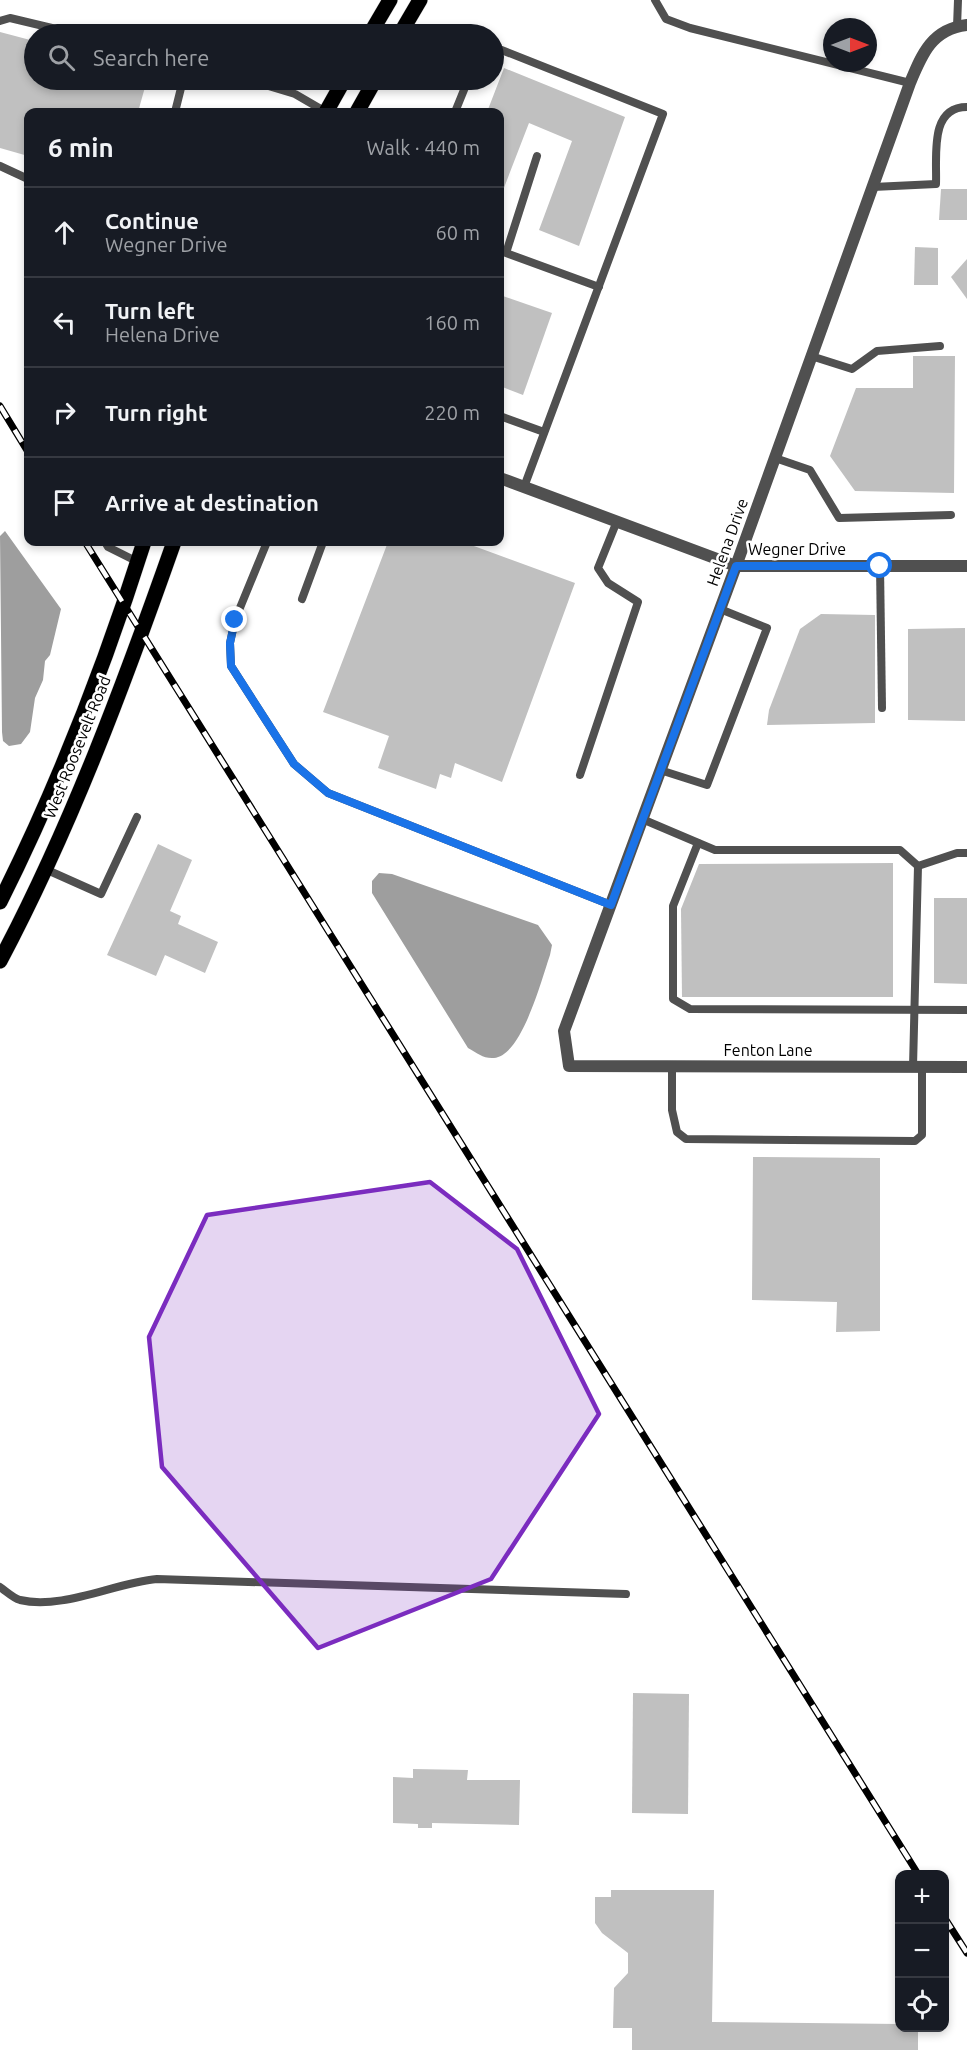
<!DOCTYPE html>
<meta charset="utf-8">
<style>
body{margin:0;font-family:Ubuntu,sans-serif;background:#20242c;color:#f1f3f6}
.controls{position:absolute;right:18px;bottom:18px;display:grid;overflow:hidden;border-radius:12px;box-shadow:0 3px 9px #0003}
.controls button{width:54px;height:54px;display:grid;place-items:center;padding:0;border:0;border-bottom:2px solid #363941;background:#171b24;color:#f1f3f6;font:30px sans-serif}
.compass{position:absolute;left:823px;top:18px;width:54px;height:54px;border-radius:50%;background:#171b24;box-shadow:0 3px 9px #0003;rotate:90deg}
.stop{position:absolute;width:18px;height:18px;margin:-14px;border:4px solid #1a73e8;border-radius:50%;background:#fff}
.stop.end{background:#1a73e8;border-color:#fff;box-shadow:0 2px 6px #0008}
.list{margin:0;padding:0;list-style:none}
h2{display:flex;justify-content:space-between;align-items:center;height:78px;margin:0;padding:0 24px;font-size:26px}
h2 small{font-size:20px;font-weight:400;color:#9ea1a6}
.list li{display:grid;grid-template-columns:39px 1fr auto;gap:18px;align-items:center;box-sizing:border-box;height:90px;padding:0 24px;border-top:2px solid #363941}
.list b{display:block;font-size:22px;white-space:nowrap}
.list p{margin:0;font-size:20px;white-space:nowrap;color:#9ea1a6}
.list em{font-size:20px;font-style:normal;color:#9ea1a6}
.icon{flex:none;width:33px;height:33px;fill:none;stroke:currentColor;stroke-width:2;stroke-linecap:round;stroke-linejoin:round}
.map{position:relative;flex:none;width:967px;height:2050px;overflow:hidden}
.search{position:absolute;background:#171b24;box-shadow:0 3px 9px #0003;left:24px;top:24px;width:480px;height:66px;display:flex;align-items:center;gap:15px;box-sizing:border-box;padding:0 21px;border-radius:33px;color:#9ea1a6;font-size:22px}
.panel{position:absolute;background:#171b24;box-shadow:0 3px 9px #0003;left:24px;top:108px;width:480px;height:438px;border-radius:12px}
.map>svg:first-child{display:block}
.water{fill:#9e9e9e}
.building{fill:#c0c0c0}
.lines{fill:none;stroke-linecap:round;stroke-linejoin:round}
.primary-casing{stroke:#dbdbdb;stroke-width:16}
.service{stroke:#505050;stroke-width:8}
.minor{stroke:#505050;stroke-width:12}
.primary{stroke:#000;stroke-width:15}
.rail-casing{stroke:#000;stroke-width:7}
.rail{stroke:#fff;stroke-width:4.5;stroke-dasharray:14;stroke-linecap:butt}
.route{stroke:#1a73e8;stroke-width:8}
.marked{fill:#7b2cbf;fill-opacity:0.2;stroke:#7b2cbf;stroke-width:4.5;stroke-linejoin:round}
.labels{text-anchor:middle;stroke-width:5;stroke-linejoin:round;paint-order:stroke}
.street-label{font-size:16px;fill:#000;stroke:#fff}
</style>
<div class="map">
<svg width="967" height="2050" viewBox="0 0 967 2050">
<rect width="100%" height="100%" fill="#fff"/>
<g class="water">
<polygon points="5,531 61,609 50,655 45,661 43,680 35,698 30,732 21,744 9,746 3,741 2,732 0,536"/>
<path d="M379 873 392 874 538 925 552 945 550 955C542 978 522 1056 494 1058 484 1059 477 1053 468 1048L372 893V881Z"/>
</g>
<g class="building">
<polygon points="0,32 34,41 34,80 147,80 138,112 28,112 28,156 0,148"/>
<polygon points="504,68 625,117 579,246 539,230 572,141 529,123 500,198 500,112 487,112"/>
<polygon points="941,189 967,189 967,220 939,220"/>
<polygon points="915,247 938,248 938,285 914,285"/>
<polygon points="967,259 967,299 951,277"/>
<polygon points="500,295 552,313 523,395 500,386"/>
<polygon points="913,356 955,356 954,493 855,491 830,456 856,388 913,388"/>
<polygon points="388,542 463,542 575,583 502,782 455,763 451,778 440,774 436,789 378,768 389,736 323,712"/>
<polygon points="821,614 875,615 875,723 767,725 769,710 800,629"/>
<polygon points="965,628 965,721 908,720 908,629"/>
<polygon points="158,844 192,860 170,911 181,916 178,924 218,942 205,973 165,955 156,976 107,955"/>
<polygon points="893,863 893,997 682,997 681,909 699,864"/>
<polygon points="934,898 967,898 967,984 934,983"/>
<polygon points="753,1157 880,1158 880,1331 836,1332 837,1302 752,1300"/>
<polygon points="633,1693 689,1694 688,1814 632,1813"/>
<polygon points="413,1769 468,1770 467,1780 520,1780 519,1825 432,1823 432,1828 418,1828 418,1824 393,1823 393,1777 413,1778"/>
<polygon points="611,1890 714,1890 712,2022 900,2024 900,2028 918,2028 918,2050 632,2050 632,2028 613,2028 614,1988 628,1973 628,1953 602,1933 595,1923 595,1897 611,1897"/>
</g>
<g class="lines">
<g class="primary-casing">
<g id="primary">
<polyline points="370,34 390,0"/>
<polyline points="400,34 420,0"/>
<polyline points="326,112 344,80"/>
<polyline points="357,112 375,80"/>
<path d="M0 902C58 786 105 665 144 542"/>
<path d="M0 961C71 827 124 684 174 542"/>
</g>
</g>
<g class="service">
<polyline points="655,0 666,19 690,28 910,83"/>
<polyline points="0,21 10,18 77,34"/>
<polyline points="957,27 958,0"/>
<polyline points="494,47 663,114 524,487"/>
<polyline points="249,80 295,94 326,112"/>
<polyline points="175,112 183,80"/>
<polyline points="455,112 468,80"/>
<polyline points="537,156 506,253 599,287"/>
<polyline points="0,166 28,179"/>
<path d="M873 187 936 184C937 156 929 107 967 107"/>
<polyline points="811,356 852,369 877,351 940,346"/>
<polyline points="500,416 544,432"/>
<polyline points="775,458 810,470 839,518 951,515"/>
<polyline points="105,542 108,547 138,562"/>
<polyline points="267,542 235,620 230,643 231,666 294,764 328,793 611,905"/>
<polyline points="880,566 882,708"/>
<polyline points="302,599 323,542"/>
<polyline points="660,770 707,785 767,628 720,609"/>
<polyline points="580,775 638,602 608,583 598,568 617,521"/>
<polyline points="642,819 715,850 900,850 918,866 913,1067"/>
<polyline points="698,843 673,906 673,999 690,1009 967,1010"/>
<polyline points="918,866 957,853 967,853"/>
<polyline points="45,869 101,894 137,817"/>
<polyline points="672,1066 672,1110 677,1132 686,1139 915,1141 922,1135 922,1067"/>
<path d="M0 1587C6 1591 13 1598 20 1600 62 1610 114 1583 157 1579L626 1594"/>
</g>
<g class="minor">
<path d="M967 25C932 29 922 54 910 83L736 566 564 1031 569 1066 967 1067"/>
<polyline points="500,478 736,566 967,566"/>
</g>
<use href="#primary" class="primary"/>
<g class="rail-casing">
<g id="rail">
<polyline points="0,406 28,452"/>
<polyline points="85,542 918,1874"/>
<polyline points="944,1917 967,1953"/>
</g>
</g>
<use href="#rail" class="rail"/>
</g>
<g class="lines">
<polyline class="route" points="235,620 230,643 231,666 294,764 328,793 611,905 736,566 880,566"/>
</g>
<path class="marked" d="M430 1182 517 1249 599 1414 491 1579 318 1648 162 1467 149 1337 207 1215Z"/>
<g class="labels">
<g class="street-label">
<text transform="translate(727 542) rotate(-70)" y="6">Helena Drive</text>
<text x="797" y="555">Wegner Drive</text>
<text transform="translate(77 747) rotate(-68)" y="6">West Roosevelt Road</text>
<text x="768" y="1056">Fenton Lane</text>
</g>
</g>
</svg>
<div class="controls">
<button>+</button>
<button>−</button>
<button><svg class="icon" aria-label="locate" viewBox="0 0 24 24"><circle cx="12" cy="12" r="6"/><path d="M12 2v4M12 18v4M2 12h4M18 12h4"/></svg></button>
</div>
<svg class="compass" viewBox="-18 -18 36 36"><path d="M0-13l5 13h-10z" fill="#e53935"/><path d="M0 13l5-13h-10z" fill="#9ea1a6"/></svg>
<div class="stop" style="left:880px;top:566px"></div>
<div class="stop end" style="left:235px;top:620px"></div>
<div class="search"><svg class="icon" aria-label="search" viewBox="0 0 24 24"><circle cx="10" cy="10" r="6"/><path d="M15 15l6 6"/></svg>Search here</div>
<section class="panel">
<h2>6 min<small>Walk · 440 m</small></h2>
<ul class="list">
<li><svg class="icon" aria-label="ahead" viewBox="0 0 24 24"><path d="M12 20V5M6 11l6-6 6 6"/></svg><div><b>Continue</b><p>Wegner Drive</p></div><em>60 m</em></li>
<li><svg class="icon" aria-label="left" viewBox="0 0 24 24"><path d="M17 20v-9H6M10 6l-5 5 5 5"/></svg><div><b>Turn left</b><p>Helena Drive</p></div><em>160 m</em></li>
<li><svg class="icon" aria-label="right" viewBox="0 0 24 24"><path d="M7 20v-9h11M14 6l5 5-5 5"/></svg><div><b>Turn right</b></div><em>220 m</em></li>
<li><svg class="icon" aria-label="arrive" viewBox="0 0 24 24"><path d="M6 21V4h12l-3 4 3 4H6"/></svg><div><b>Arrive at destination</b></div></li>
</ul>
</section>
</div>
